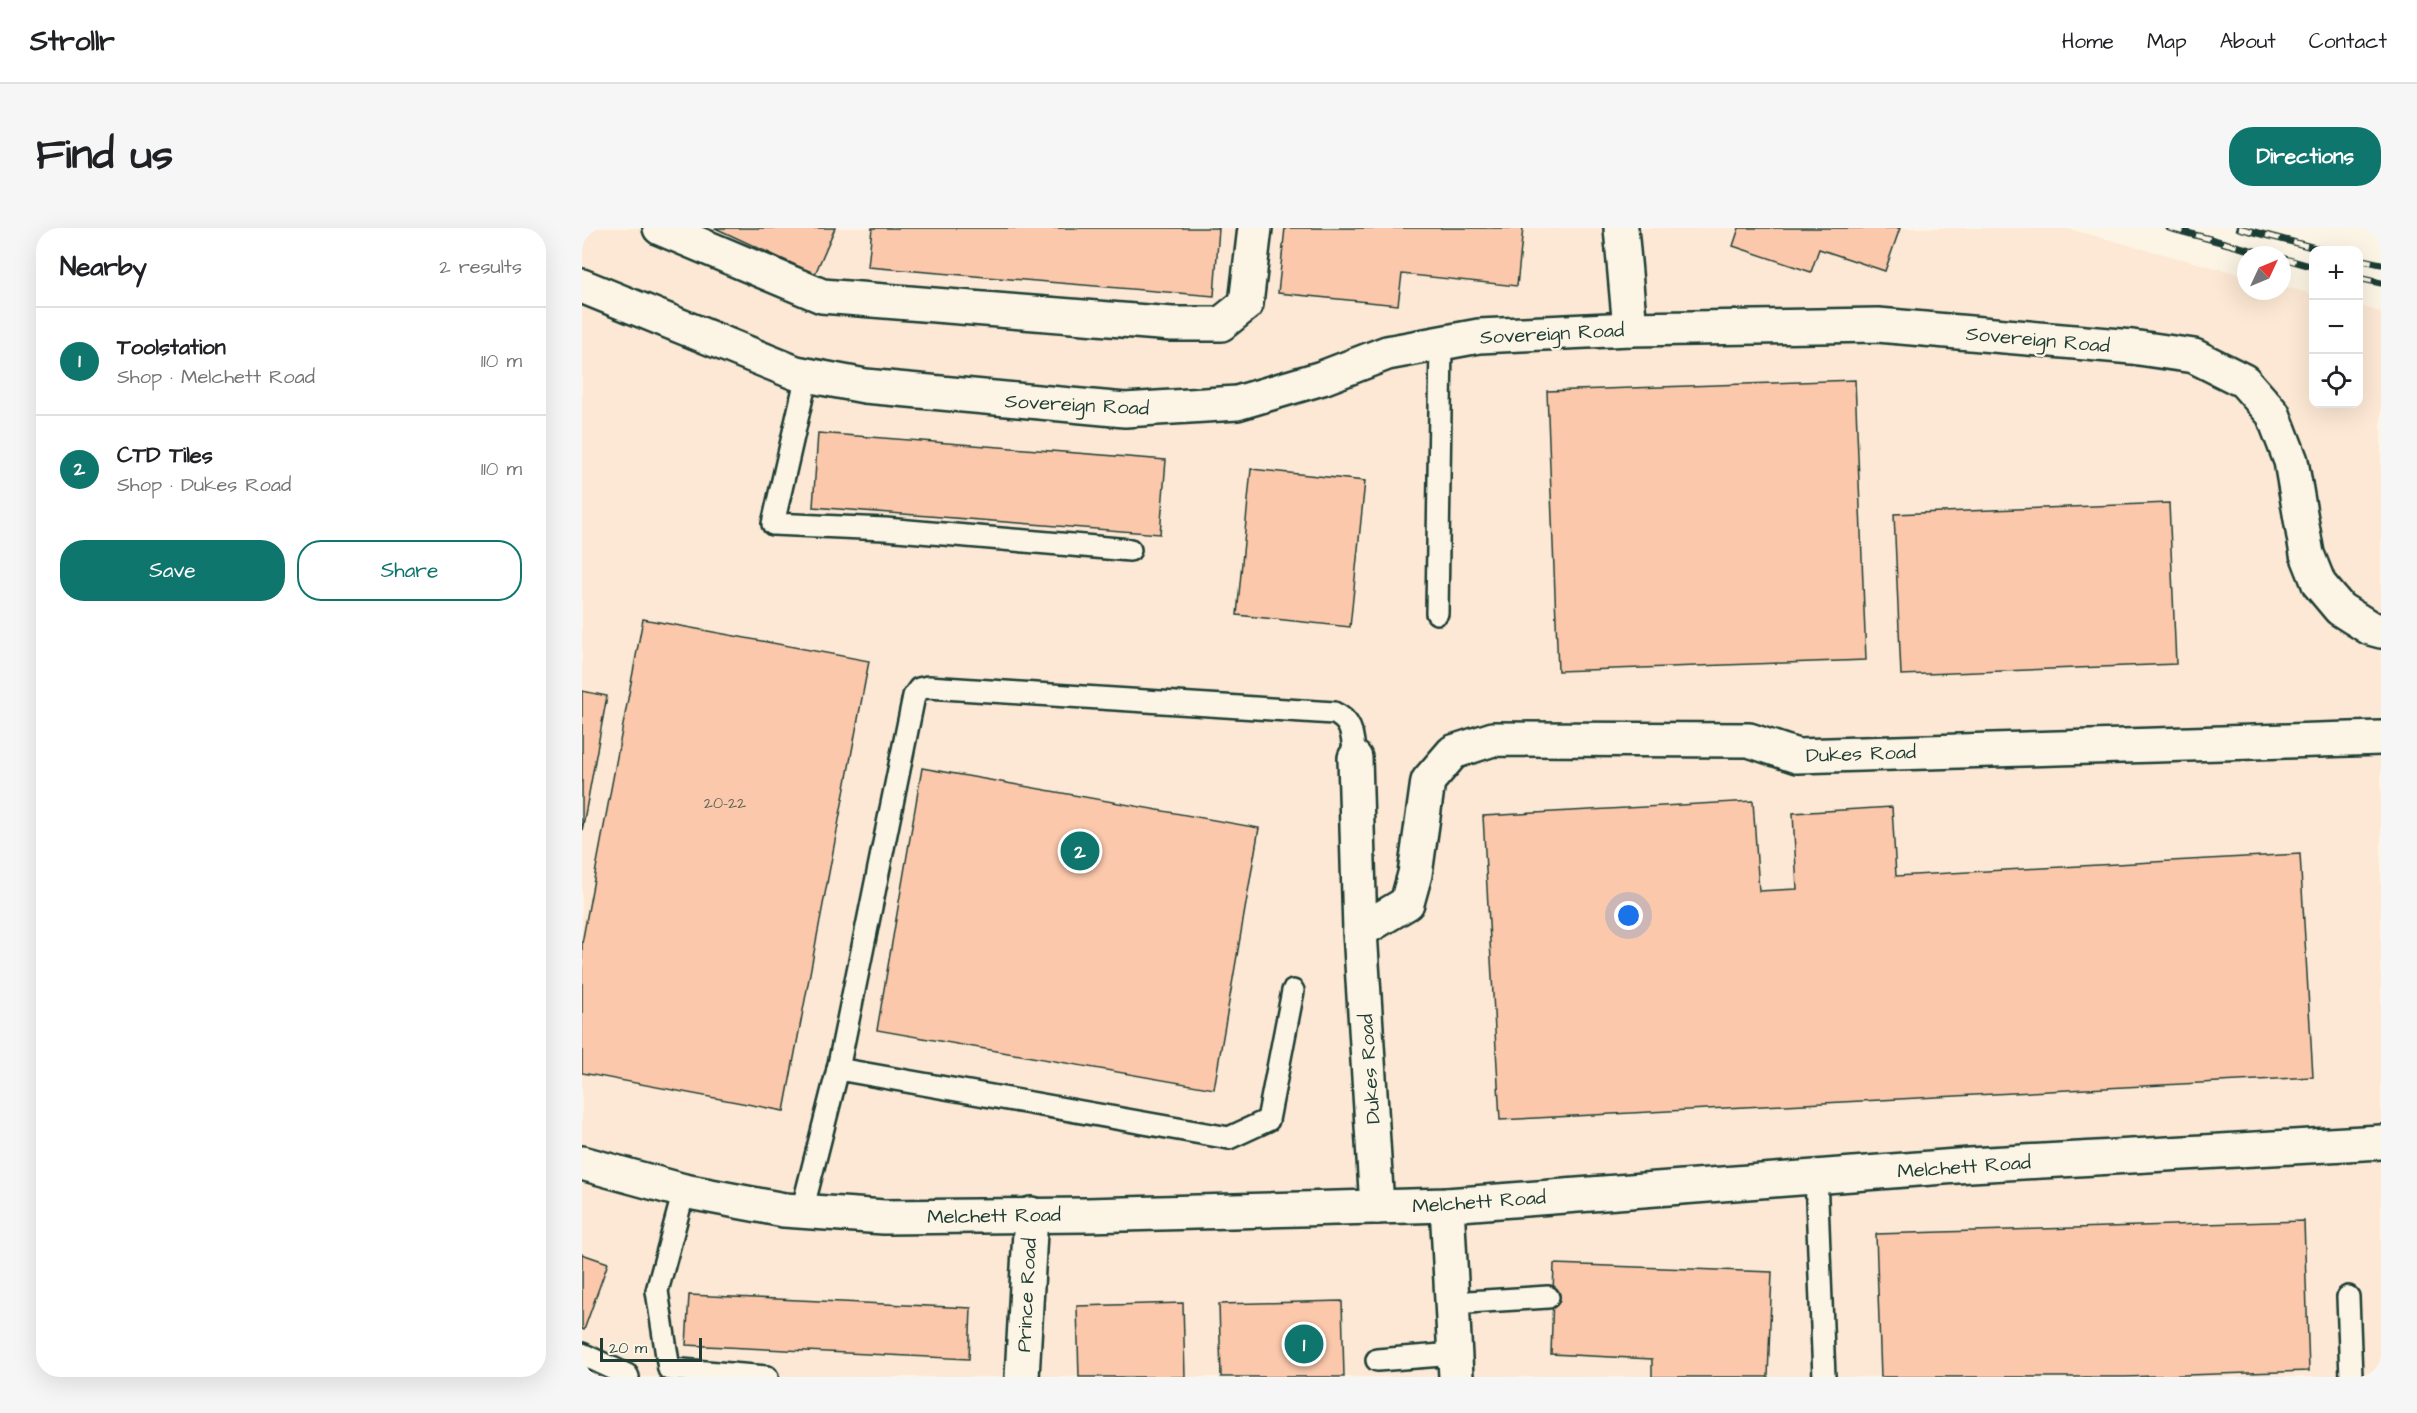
<!DOCTYPE html>
<meta charset="utf-8">
<style>
body{margin:0;font-family:"Architects Daughter",sans-serif;background:#f6f6f6;color:#202124}
.controls{position:absolute;right:18px;top:18px;display:grid;overflow:hidden;border-radius:12px;box-shadow:0 6px 24px #0002}
.controls button{width:54px;height:54px;display:grid;place-items:center;padding:0;border:0;border-bottom:2px solid #e0e0e0;background:#fff;color:#202124;font:30px sans-serif}
.compass{position:absolute;left:1655px;top:18px;width:54px;height:54px;border-radius:50%;background:#fff;box-shadow:0 6px 24px #0002;rotate:46deg}
.scale{position:absolute;left:18px;bottom:15px;width:102px;box-sizing:border-box;padding-left:6px;border:3px solid #1f3d34;border-top:0;font-size:16px;line-height:21px;white-space:nowrap;color:#1f3d34;-webkit-text-stroke:4px #fcf5e5;paint-order:stroke}
.you{position:absolute;left:1047px;top:688px;width:21px;height:21px;margin:-15px;border:4px solid #fff;border-radius:50%;background:#1a73e8;box-shadow:0 0 0 9px #1a73e833}
.badge{display:grid;place-items:center;width:39px;height:39px;border-radius:50%;background:#0f766e;color:#fff;font-size:20px;font-weight:700}
.pin{position:absolute;translate:-50% -50%;border:3px solid #fff;box-shadow:0 2px 6px #0006}
.list{margin:0;padding:0;list-style:none}
h2{display:flex;justify-content:space-between;align-items:center;height:78px;margin:0;padding:0 24px;font-size:26px}
h2 small{font-size:20px;font-weight:400;color:#757577}
.list li{display:grid;grid-template-columns:39px 1fr auto;gap:18px;align-items:center;box-sizing:border-box;height:108px;padding:0 24px;border-top:2px solid #e0e0e0}
.list b{display:block;font-size:22px;white-space:nowrap}
.list p{margin:0;font-size:20px;white-space:nowrap;color:#757577}
.list em{font-size:20px;font-style:normal;color:#757577}
.actions{display:flex;gap:12px;padding:18px 24px}
.actions a{flex:1;padding:14px 0;border:2px solid #0f766e;border-radius:24px;text-align:center;font-size:21px;color:#0f766e}
.actions .main{background:#0f766e;color:#fff}
.icon{flex:none;width:33px;height:33px;fill:none;stroke:currentColor;stroke-width:2;stroke-linecap:round;stroke-linejoin:round}
.map{position:relative;flex:none;width:1799px;height:1149px;overflow:hidden;border-radius:24px}
header{display:flex;align-items:center;gap:36px;box-sizing:border-box;height:84px;padding:0 30px;background:#fff;border-bottom:2px solid #e0e0e0}
header strong{font-size:28px}
nav{display:flex;gap:33px;margin-inline-start:auto;font-size:21px}
.intro{display:flex;align-items:center;justify-content:space-between;box-sizing:border-box;height:144px;padding:0 36px}
h1{margin:0;font-size:42px}
.button{padding:15px 27px;border-radius:24px;background:#0f766e;color:#fff;font-size:21px;font-weight:700}
main{display:flex;gap:36px;padding:0 36px}
aside{flex:1;background:#fff;border-radius:24px;box-shadow:0 6px 24px #0002}
.map>svg:first-child{display:block}
.built{fill:#fce8d4}
.building{fill:#fbc8ab;stroke:#1f3d34;stroke-width:1.5}
.lines{fill:none;stroke-linecap:round;stroke-linejoin:round}
.lane-casing{stroke:#1f3d34;stroke-width:26}
.street-casing{stroke:#1f3d34;stroke-width:38}
.secondary-casing{stroke:#1f3d34;stroke-width:38}
.lane{stroke:#fcf5e5;stroke-width:21}
.street{stroke:#fcf5e5;stroke-width:33}
.secondary{stroke:#fcf5e5;stroke-width:33}
.rail-casing{stroke:#1f3d34;stroke-width:7}
.rail{stroke:#fcf5e5;stroke-width:4.5;stroke-dasharray:14;stroke-linecap:butt}
.labels{text-anchor:middle;stroke-width:4.5;stroke-linejoin:round;paint-order:stroke}
.number-label{font-size:16px;fill:#566052}
.street-label{font-size:20px;fill:#1f3d34;stroke:#fcf5e5}
</style>
<header>
<strong>Strollr</strong>
<nav><a>Home</a><a>Map</a><a>About</a><a>Contact</a></nav>
</header>
<div class="intro"><h1>Find us</h1><a class="button">Directions</a></div>
<main>
<aside>
<h2>Nearby<small>2 results</small></h2>
<ul class="list">
<li><span class="badge">1</span><div><b>Toolstation</b><p>Shop · Melchett Road</p></div><em>110 m</em></li>
<li><span class="badge">2</span><div><b>CTD Tiles</b><p>Shop · Dukes Road</p></div><em>110 m</em></li>
</ul>
<div class="actions"><a class="main">Save</a><a>Share</a></div>
</aside>
<div class="map">
<svg width="1799" height="1149" viewBox="0 0 1799 1149">
<rect width="100%" height="100%" fill="#fcf5e5"/>
<filter id="ink" filterUnits="userSpaceOnUse"><feTurbulence type="fractalNoise" baseFrequency=".0167" numOctaves="2"/><feDisplacementMap in="SourceGraphic" scale="12" xChannelSelector="R" yChannelSelector="G"/><feConvolveMatrix kernelMatrix="1 2 1 2 8 2 1 2 1" color-interpolation-filters="sRGB"/></filter>
<g filter="url(#ink)">
<polygon class="built" points="0,0 1483,0 1664,48 1664,63 1700,63 1700,58 1731,66 1732,176 1776,176 1777,78 1799,84 1799,1149 0,1149"/>
<g class="building">
<polygon points="133,0 253,0 233,46"/>
<polygon points="290,0 637,0 632,68 286,39"/>
<polygon points="703,0 941,0 935,58 820,46 816,77 696,65"/>
<polygon points="1157,0 1318,0 1303,43 1237,21 1229,44 1151,18"/>
<polygon points="1273,152 1284,432 976,443 965,163"/>
<polygon points="236,205 584,232 578,306 231,279"/>
<polygon points="669,241 783,253 768,399 655,387"/>
<polygon points="1587,275 1594,436 1319,447 1312,286"/>
<polygon points="61,391 287,433 202,883 0,845 0,715"/>
<polygon points="0,463 25,468 0,603"/>
<polygon points="340,540 677,600 632,861 295,802"/>
<polygon points="1171,573 1177,663 1215,661 1211,585 1310,579 1314,648 1718,626 1731,849 918,892 901,588"/>
<polygon points="1722,993 1727,1143 1543,1149 1299,1149 1294,1006"/>
<polygon points="0,1026 26,1035 2,1102 0,1101"/>
<polygon points="972,1036 1190,1044 1186,1149 1070,1149 1070,1131 969,1126"/>
<polygon points="107,1067 389,1080 387,1131 104,1117"/>
<polygon points="760,1073 762,1149 639,1149 637,1076"/>
<polygon points="601,1075 603,1149 497,1149 495,1078"/>
</g>
<g class="lines">
<g class="lane-casing">
<g id="lane">
<polyline points="225,147 191,296 303,301 548,322"/>
<polyline points="855,385 859,115"/>
<path d="M256 841 332 468 337 461 346 459 752 485C772 494 770 510 773 530"/>
<polyline points="1234,948 1242,1149"/>
<polyline points="102,963 75,1063 87,1141 185,1149"/>
<polyline points="220,983 256,841 647,910 686,892 711,763"/>
<polyline points="1766,1069 1769,1149"/>
<polyline points="870,1075 966,1069"/>
<polyline points="0,1126 45,1147 46,1149"/>
<polyline points="795,1132 873,1126"/>
</g>
</g>
<g class="street-casing">
<g id="street">
<polyline points="78,0 240,68 590,96 639,96 664,76 673,0"/>
<polyline points="1039,0 1048,101"/>
<polyline points="0,58 214,145 283,158 543,182 655,175 740,150 805,125 897,108 1048,101 1296,97 1550,119 1612,128 1662,153 1691,186 1709,233 1725,326 1737,356 1758,381 1788,400 1799,403"/>
<polyline points="773,530 778,703 795,979"/>
<polyline points="778,703 825,675 833,646 846,553 871,524 911,511 1167,512 1215,528 1799,510"/>
<polyline points="865,977 874,1149"/>
<polyline points="440,1149 449,986"/>
</g>
</g>
<g class="secondary-casing">
<polyline id="secondary" points="0,935 102,963 202,982 302,989 505,987 865,977 1388,937 1799,914"/>
</g>
<use href="#lane" class="lane"/>
<use href="#street" class="street"/>
<use href="#secondary" class="secondary"/>
<g class="rail-casing">
<g id="rail">
<polyline points="1587,0 1687,27"/>
<polyline points="1657,0 1741,22"/>
<polyline points="1700,30 1732,39"/>
<polyline points="1776,31 1799,36"/>
<polyline points="1776,50 1799,55"/>
</g>
</g>
<use href="#rail" class="rail"/>
</g>
</g>
<g class="labels">
<g class="number-label">
<text x="143" y="580">20-22</text>
</g>
<g class="street-label">
<text transform="translate(970 105) rotate(-3)" y="7">Sovereign Road</text>
<text transform="translate(1456 111) rotate(5)" y="7">Sovereign Road</text>
<text transform="translate(495 176) rotate(3)" y="7">Sovereign Road</text>
<text transform="translate(1279 525) rotate(-2)" y="7">Dukes Road</text>
<text transform="translate(787 841) rotate(-94)" y="7">Dukes Road</text>
<text transform="translate(1382 938) rotate(-4)" y="7">Melchett Road</text>
<text transform="translate(897 973) rotate(-4)" y="7">Melchett Road</text>
<text transform="translate(412 987) rotate(-1)" y="7">Melchett Road</text>
<text transform="translate(444 1067) rotate(-87)" y="7">Prince Road</text>
</g>
</g>
</svg>
<div class="controls">
<button>+</button>
<button>−</button>
<button><svg class="icon" aria-label="locate" viewBox="0 0 24 24"><circle cx="12" cy="12" r="6"/><path d="M12 2v4M12 18v4M2 12h4M18 12h4"/></svg></button>
</div>
<svg class="compass" viewBox="-18 -18 36 36"><path d="M0-13l5 13h-10z" fill="#e53935"/><path d="M0 13l5-13h-10z" fill="#757577"/></svg>
<div class="scale">20 m</div>
<div class="you"></div>
<div class="pin badge" style="left:722px;top:1116px">1</div>
<div class="pin badge" style="left:498px;top:623px">2</div>
</div>
</main>
